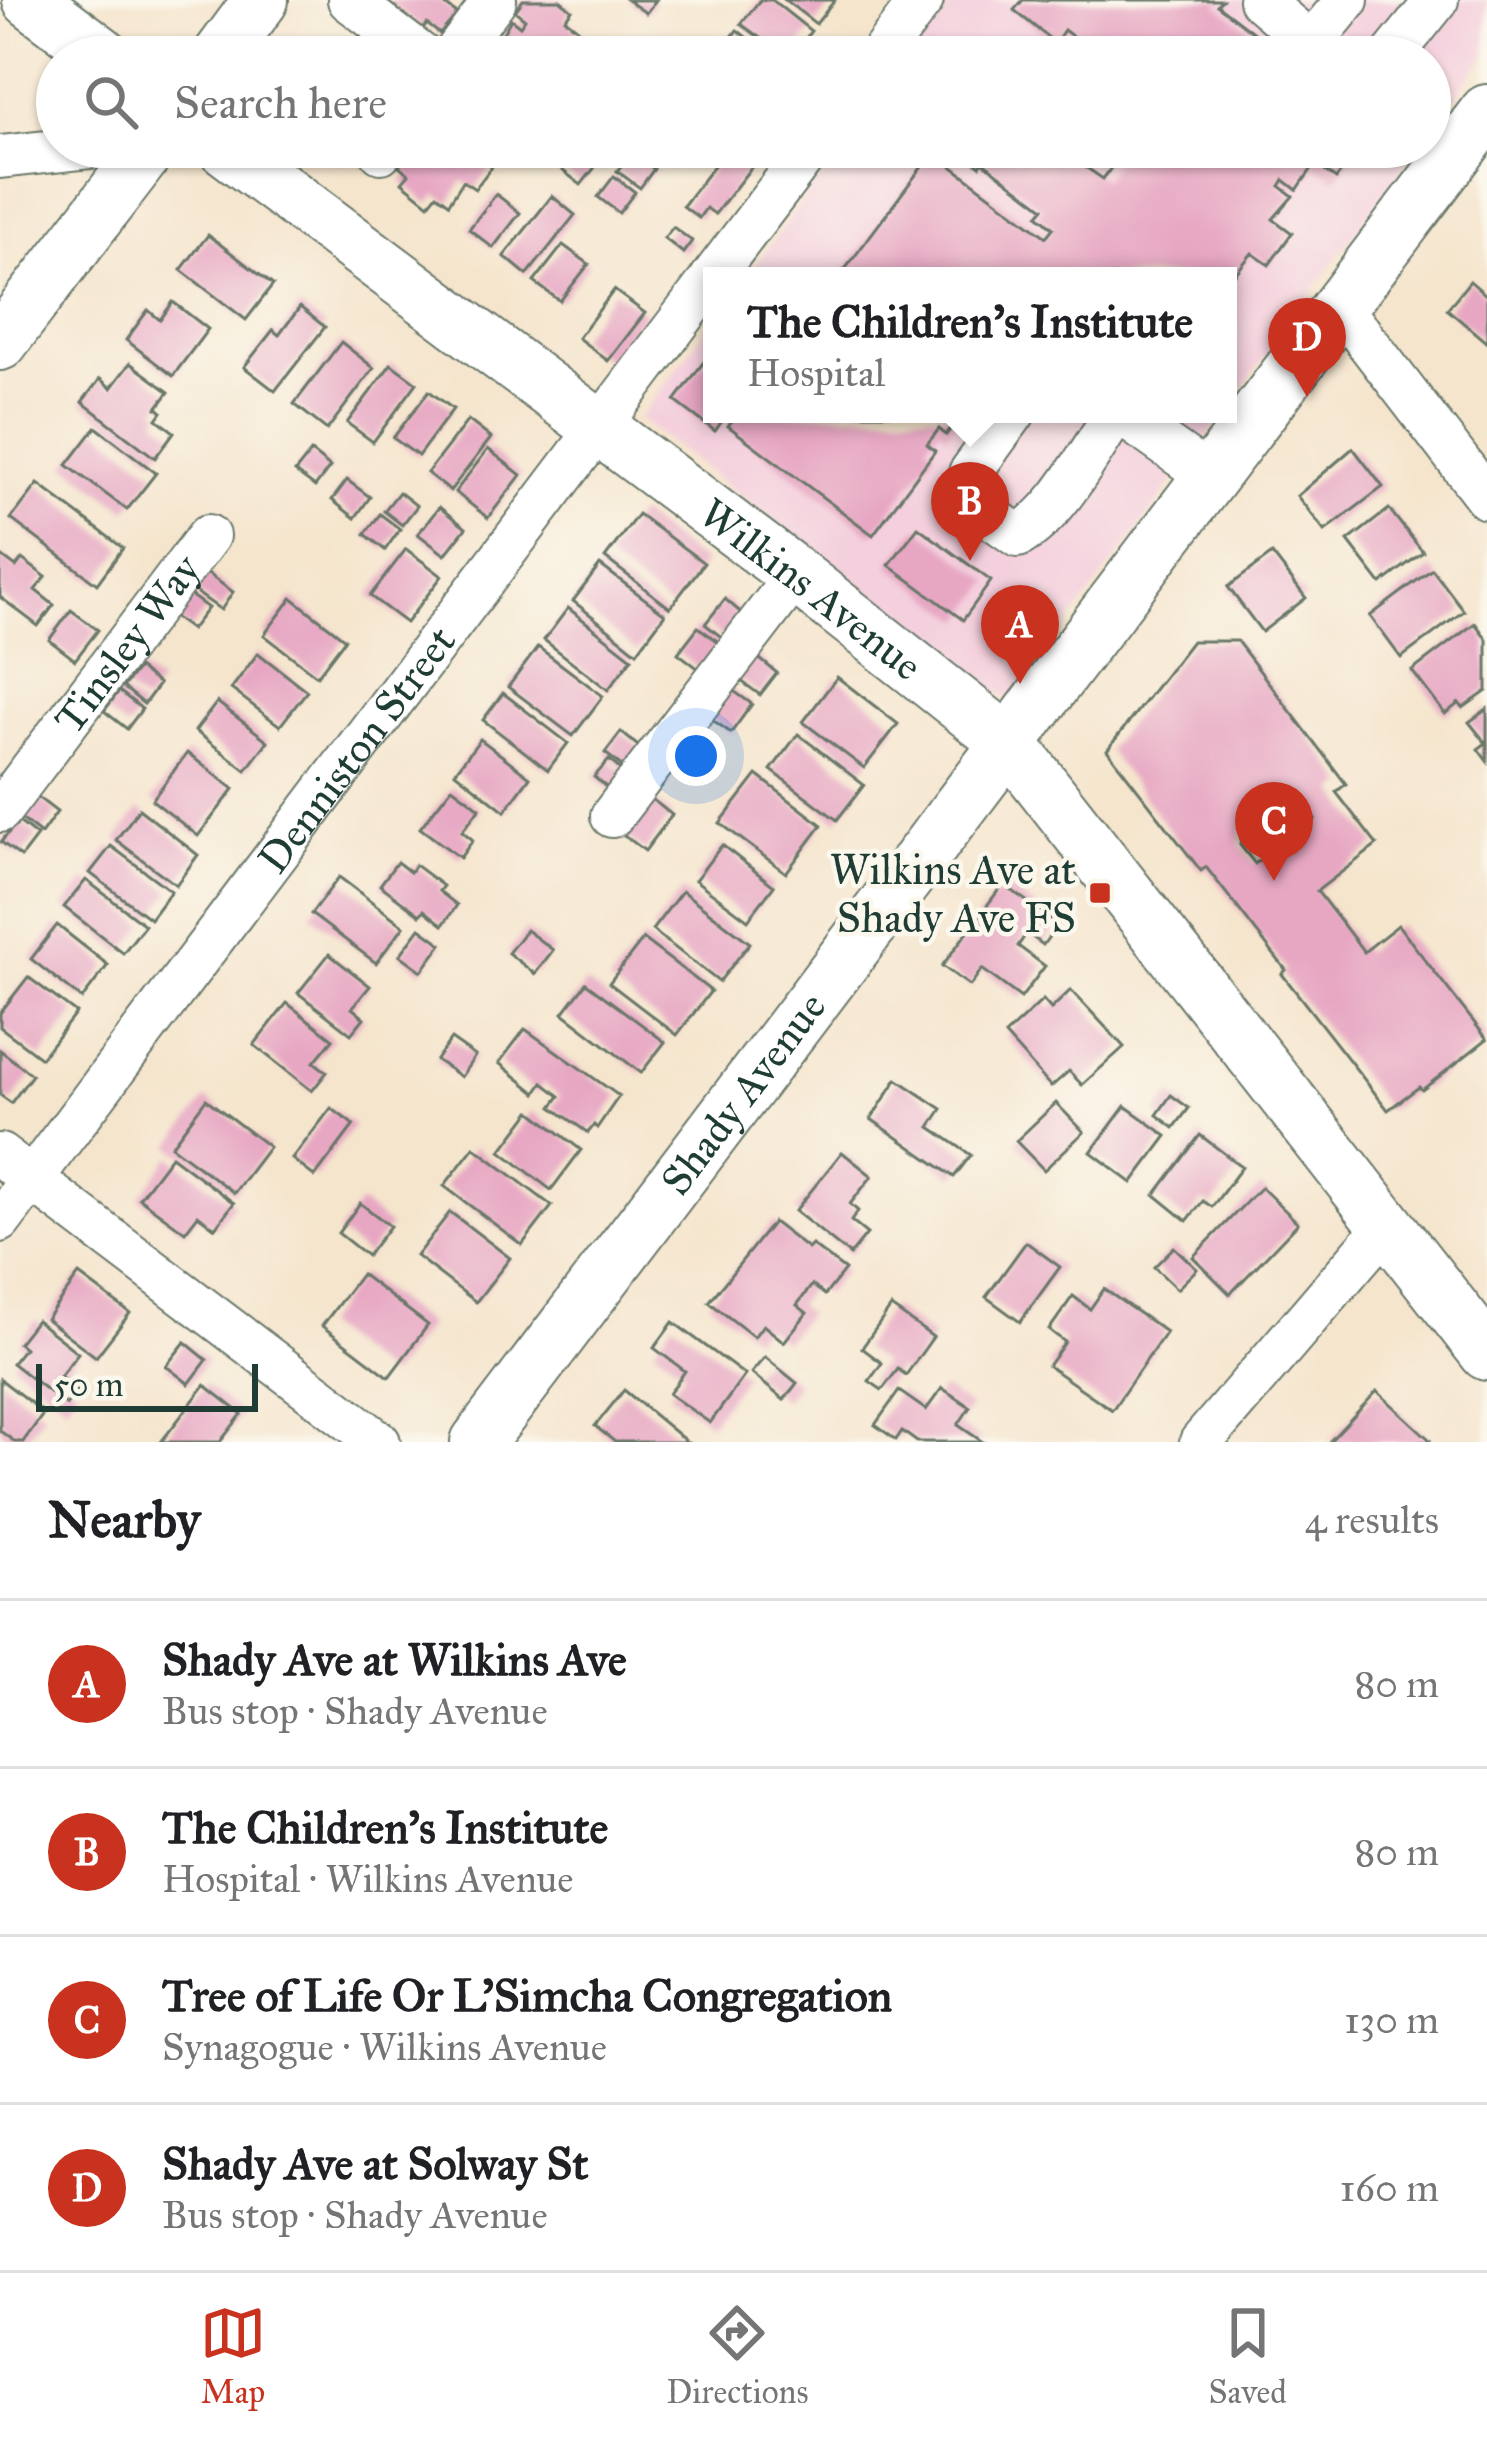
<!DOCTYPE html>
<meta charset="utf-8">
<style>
body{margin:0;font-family:"IM FELL Great Primer",serif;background:#f2f2f2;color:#202124}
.scale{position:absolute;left:36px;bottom:30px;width:222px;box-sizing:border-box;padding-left:12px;border:6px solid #1f3d34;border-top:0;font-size:33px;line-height:42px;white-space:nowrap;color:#1f3d34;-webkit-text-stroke:9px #fbf7ec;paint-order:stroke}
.you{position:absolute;left:696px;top:756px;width:42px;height:42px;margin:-30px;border:9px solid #fff;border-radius:50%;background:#1a73e8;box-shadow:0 0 0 18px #1a73e833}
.badge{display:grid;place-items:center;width:78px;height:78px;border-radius:50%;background:#c8321e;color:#fff;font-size:39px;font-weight:700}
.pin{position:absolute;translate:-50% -99px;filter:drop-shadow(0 3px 6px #0008)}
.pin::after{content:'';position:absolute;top:63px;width:42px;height:36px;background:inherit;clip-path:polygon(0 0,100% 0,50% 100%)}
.popup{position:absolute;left:703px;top:267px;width:534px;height:156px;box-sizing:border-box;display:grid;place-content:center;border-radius:0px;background:#fff;filter:drop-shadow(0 3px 9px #0005);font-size:39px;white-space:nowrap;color:#757577}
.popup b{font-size:45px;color:#202124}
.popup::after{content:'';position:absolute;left:50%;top:100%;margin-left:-24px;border:24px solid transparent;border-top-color:#fff}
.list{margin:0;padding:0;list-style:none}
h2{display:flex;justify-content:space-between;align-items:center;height:156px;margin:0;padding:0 48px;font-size:51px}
h2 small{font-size:39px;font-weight:400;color:#757577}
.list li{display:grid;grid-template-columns:78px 1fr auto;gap:36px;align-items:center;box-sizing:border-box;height:168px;padding:0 48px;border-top:3px solid #e0e0e0}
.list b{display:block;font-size:45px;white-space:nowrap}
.list p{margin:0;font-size:39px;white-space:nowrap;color:#757577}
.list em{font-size:39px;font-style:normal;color:#757577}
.icon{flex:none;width:66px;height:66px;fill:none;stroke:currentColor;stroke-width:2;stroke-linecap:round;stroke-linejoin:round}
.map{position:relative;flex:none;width:1487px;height:1442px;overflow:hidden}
.search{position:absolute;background:#fff;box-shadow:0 3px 9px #0004;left:36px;right:36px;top:36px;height:132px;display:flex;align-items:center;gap:30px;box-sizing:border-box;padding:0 42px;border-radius:66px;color:#757577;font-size:45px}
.sheet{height:828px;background:#fff}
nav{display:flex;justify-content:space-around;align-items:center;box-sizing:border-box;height:168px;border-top:3px solid #e0e0e0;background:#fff;font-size:33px;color:#757577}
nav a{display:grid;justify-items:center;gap:6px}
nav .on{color:#c8321e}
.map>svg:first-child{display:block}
.built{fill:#f4cfdd}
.building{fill:#e7a7c3;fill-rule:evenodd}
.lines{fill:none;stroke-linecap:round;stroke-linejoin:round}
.minor-casing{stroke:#6a786a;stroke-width:46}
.major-casing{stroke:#6a786a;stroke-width:58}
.minor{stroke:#fff;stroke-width:42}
.major{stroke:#fff;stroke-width:54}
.poi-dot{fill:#c8321e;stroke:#fbf7ec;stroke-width:4.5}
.labels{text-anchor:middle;stroke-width:9;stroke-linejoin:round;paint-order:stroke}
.street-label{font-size:42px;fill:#1f3d34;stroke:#fbf7ec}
.poi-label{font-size:42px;fill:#1f3d34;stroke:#fbf7ec;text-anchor:end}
</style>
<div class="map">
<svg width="1487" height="1442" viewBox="0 0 1487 1442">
<rect width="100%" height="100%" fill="#fbf7ec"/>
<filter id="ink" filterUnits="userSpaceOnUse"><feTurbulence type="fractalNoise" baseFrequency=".00833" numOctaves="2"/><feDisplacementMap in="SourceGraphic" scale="24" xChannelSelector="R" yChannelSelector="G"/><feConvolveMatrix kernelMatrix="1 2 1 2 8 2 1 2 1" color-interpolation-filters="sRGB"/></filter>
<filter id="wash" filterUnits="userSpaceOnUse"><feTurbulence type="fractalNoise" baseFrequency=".004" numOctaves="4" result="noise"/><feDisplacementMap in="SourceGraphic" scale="48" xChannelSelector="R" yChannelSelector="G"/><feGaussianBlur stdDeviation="2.7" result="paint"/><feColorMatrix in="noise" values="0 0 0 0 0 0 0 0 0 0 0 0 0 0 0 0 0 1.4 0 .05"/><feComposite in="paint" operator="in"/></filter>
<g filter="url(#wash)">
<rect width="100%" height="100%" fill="#f5e5cd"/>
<g class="built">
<polygon points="954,0 1487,0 1487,53 1430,131 1430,57 911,57"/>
<polygon points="843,147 1418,147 1228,407 1228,276 747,276"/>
<polygon points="712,322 712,414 1223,414 1011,702 639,419"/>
</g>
<g id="blocks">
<g class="building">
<polygon points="385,0 439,0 457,14 440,34 427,24 423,29"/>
<polygon points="523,0 560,0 572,10 565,19 578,29 564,48 574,57 479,57 493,38 498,42 511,19 520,26 525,19 515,11"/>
<polygon points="627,0 656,0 646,13"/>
<polygon points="760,0 772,0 811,31 791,57 786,57 741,24"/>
<polygon points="785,0 835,0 816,24"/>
<polygon points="1023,0 1222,0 1217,5 1285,57 1099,57 1064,30 1055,43 1014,10"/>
<polygon points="369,25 412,57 327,57 340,40 350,49"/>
<polygon points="737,30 772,57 716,57"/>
<polygon points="982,42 1002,57 971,57"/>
<polygon points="414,147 489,147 485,152 496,161 475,189 463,181 449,203 437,194 429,204 402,182 409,174 399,166"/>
<polygon points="580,147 597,147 606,153 581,185 562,170"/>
<polygon points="728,147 767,147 715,214 706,208 699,218 683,206"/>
<polygon points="954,147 1107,147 1095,163 1084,155 1078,162 1103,179 1126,147 1357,150 1336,179 1315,164 1297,190 1284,180 1280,186 1293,196 1273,219 1292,233 1269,265 1252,253 1228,283 1228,276 840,276 933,152 1046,237 1053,228 1038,215 1044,208 983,162 980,166"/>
<polygon points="632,152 654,169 640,188 617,171"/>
<polygon points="614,176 635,192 619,213 598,197"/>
<polygon points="496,194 520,213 493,248 469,229"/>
<polygon points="552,196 575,215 527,275 504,256"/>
<polygon points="673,227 692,241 683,253 664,238"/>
<polygon points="208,235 273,285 246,320 181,270"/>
<polygon points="563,245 589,264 560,301 534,282"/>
<polygon points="1470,281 1487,296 1487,343 1447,309"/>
<polygon points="614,290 645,313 608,361 578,338"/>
<polygon points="173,302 208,329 173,376 126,340 148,310 160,320"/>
<polygon points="300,307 325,327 275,391 244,367 273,330 279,335"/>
<polygon points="341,342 374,368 327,430 294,404"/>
<polygon points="130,363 169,392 157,408 162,412 157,419 174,432 155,458 82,402 100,379 111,388"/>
<polygon points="703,363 712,370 712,414 727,414 715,431 675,401"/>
<polygon points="391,364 417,383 373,442 347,423"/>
<polygon points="429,391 453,409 418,456 393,438"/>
<polygon points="737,414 949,414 957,420 946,435 939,429 927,444 935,451 873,535 728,426"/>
<polygon points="468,420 491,438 450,491 427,473"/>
<polygon points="96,427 156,473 127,510 67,465"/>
<polygon points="1353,448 1383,487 1325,531 1297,496"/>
<polygon points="488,449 521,475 488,518 455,492"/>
<polygon points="311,452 330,467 315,487 295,472"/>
<polygon points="347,480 370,497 355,518 332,500"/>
<polygon points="38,484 123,548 97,584 11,519"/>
<polygon points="399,492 417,506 402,525 384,511"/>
<polygon points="439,507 466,528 445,555 418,534"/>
<polygon points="1389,509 1423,552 1381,584 1348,541"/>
<polygon points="380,514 400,529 385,550 365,534"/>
<polygon points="638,514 704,563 670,608 605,558"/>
<polygon points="918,527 991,581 963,620 889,565"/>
<polygon points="406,549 442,576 406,623 370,596"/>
<polygon points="1272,554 1306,598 1262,632 1228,587"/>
<polygon points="0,555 16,567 22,559 46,577 35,590 54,605 38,626 0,597"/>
<polygon points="600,565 665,614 637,652 573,601"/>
<polygon points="1432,569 1464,611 1401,658 1370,616"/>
<polygon points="202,570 233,592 221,610 190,588"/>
<polygon points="183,590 208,608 191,630 167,612"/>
<polygon points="292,598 345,639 317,676 264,635"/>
<polygon points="725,599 745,616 725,640 705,624"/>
<polygon points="568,608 632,658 608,690 544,640"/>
<polygon points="71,610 98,630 75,660 49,640"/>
<polygon points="1475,623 1487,639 1487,691 1463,708 1459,703 1445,714 1412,671"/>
<polygon points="698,627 724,646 704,673 678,653"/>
<path d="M1192 641H1237L1346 784 1336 792 1377 845 1317 891 1364 952 1398 925 1487 1039 1422 1090 1419 1087 1388 1110 1282 974 1286 970 1206 867 1201 871 1107 750ZM1289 786 1315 819 1255 864 1240 845 1243 822 1268 818Z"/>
<polygon points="538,647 603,696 573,736 508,687"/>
<polygon points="258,653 307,691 280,726 231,689"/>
<polygon points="755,655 777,673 760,695 737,678"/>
<polygon points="138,668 159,684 144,704 123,687"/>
<polygon points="837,677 898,724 864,768 803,722"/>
<polygon points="728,687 752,704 731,733 707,716"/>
<polygon points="119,691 142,709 127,729 104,711"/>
<polygon points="503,693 568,743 548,770 483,720"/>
<polygon points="217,702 268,741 246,770 195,731"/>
<polygon points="1487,709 1487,761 1478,749 1486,743 1469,722"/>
<polygon points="621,732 643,750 628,771 605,753"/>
<polygon points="798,734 864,785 837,820 771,770"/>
<polygon points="480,739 530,777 505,811 455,772"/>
<polygon points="187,753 234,789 198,836 152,800"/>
<polygon points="609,760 627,775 612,792 594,777"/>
<polygon points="757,775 822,825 786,873 720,823"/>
<polygon points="452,787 480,808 462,831 473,840 460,858 420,828"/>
<polygon points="644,793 672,815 645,851 616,829"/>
<polygon points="36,796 57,812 41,834 19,817"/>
<polygon points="139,809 198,855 176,885 116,840"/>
<polygon points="18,821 37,836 21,857 1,842"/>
<polygon points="722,845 774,886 748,920 695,880"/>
<polygon points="111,846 171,891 150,919 90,873"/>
<polygon points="397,862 410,872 415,865 443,886 439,891 457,905 443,925 424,910 420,915 380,885"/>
<polygon points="339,877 404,926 376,963 311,914"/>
<polygon points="86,880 145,925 123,953 64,907"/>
<polygon points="1003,884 1058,924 1043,945 1027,933 1018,946 1045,966 1021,998 982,969 970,986 942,966"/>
<polygon points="682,891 750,943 719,982 652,930"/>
<polygon points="57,925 108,965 82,999 31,959"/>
<polygon points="420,928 442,944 422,971 400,955"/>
<polygon points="526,930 553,950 535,974 508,953"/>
<polygon points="643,939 711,991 677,1035 609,983"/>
<polygon points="329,954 370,986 352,1008 364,1018 351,1034 298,993"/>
<polygon points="28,977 76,1013 41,1058 0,1027 0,1013"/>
<polygon points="586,983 665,1042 641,1073 563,1013"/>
<polygon points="1071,990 1124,1047 1082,1085 1069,1071 1051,1087 1005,1035 1043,1000 1051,1009"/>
<polygon points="287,1003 333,1039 314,1062 327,1072 312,1091 254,1045"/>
<polygon points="525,1029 619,1096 597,1128 594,1125 588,1133 552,1107 560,1096 543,1083 536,1093 499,1063"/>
<polygon points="451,1039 475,1056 461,1077 436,1060"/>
<polygon points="0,1050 32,1075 11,1103 0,1095"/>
<polygon points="897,1079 942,1109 930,1127 971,1155 954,1177 871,1119"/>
<polygon points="1171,1095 1189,1108 1174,1128 1157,1115"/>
<polygon points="206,1099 269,1147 234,1193 171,1146"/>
<polygon points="1056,1103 1084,1132 1044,1170 1016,1141"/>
<polygon points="1125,1106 1167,1136 1132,1183 1091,1152"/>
<polygon points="331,1108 354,1125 315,1177 292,1159"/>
<polygon points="531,1111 581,1150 551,1190 501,1151"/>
<polygon points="1200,1135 1242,1167 1212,1207 1203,1201 1187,1221 1155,1195"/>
<polygon points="474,1147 552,1206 522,1245 444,1186"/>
<polygon points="842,1152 872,1176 850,1204 858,1211 851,1221 867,1234 850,1255 795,1211"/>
<polygon points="171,1156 234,1203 215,1228 198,1215 185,1232 139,1198"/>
<polygon points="1261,1187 1298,1223 1230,1294 1193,1257"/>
<polygon points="360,1203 390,1226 367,1256 338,1233"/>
<polygon points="450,1212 510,1258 476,1302 416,1256"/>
<polygon points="773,1222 808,1249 812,1245 845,1270 825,1295 812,1285 797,1305 807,1313 784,1342 763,1325 754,1337 709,1302"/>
<polygon points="1026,1242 1060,1267 1020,1322 986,1297"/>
<polygon points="1174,1247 1197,1269 1177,1289 1154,1267"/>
<polygon points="361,1274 428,1325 389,1377 322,1326"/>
<polygon points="79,1275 130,1313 96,1357 46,1319"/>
<polygon points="1104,1289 1166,1332 1112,1410 1048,1366 1065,1342 1049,1330 1073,1296 1090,1309"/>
<polygon points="891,1307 933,1337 906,1375 898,1369 882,1390 869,1381 882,1363 862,1348"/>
<polygon points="36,1320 78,1353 60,1376 77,1390 66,1405 12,1363 24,1348 18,1343"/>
<polygon points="673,1322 745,1375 710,1423 669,1394 685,1371 654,1348"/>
<polygon points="185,1342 207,1360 189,1384 166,1366"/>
<polygon points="765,1357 797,1383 784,1400 751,1373"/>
<polygon points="0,1379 44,1413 23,1442 15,1442 0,1431"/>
<polygon points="205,1385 242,1414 220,1442 161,1442"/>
<polygon points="942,1388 970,1407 958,1425 983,1442 917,1442 902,1431 896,1440 875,1425 899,1391 926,1410"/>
<polygon points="624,1390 687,1442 615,1442 595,1426"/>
<polygon points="1377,1391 1430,1440 1428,1442 1329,1442"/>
</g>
</g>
</g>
<g filter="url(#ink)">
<use href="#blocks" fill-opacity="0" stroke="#6a786a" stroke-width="3"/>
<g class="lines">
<g class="minor-casing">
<g id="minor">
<polyline points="349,0 424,57"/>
<polyline points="1260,0 1327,57"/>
<polyline points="1310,45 1347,0"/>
<polyline points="452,57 495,0"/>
<polyline points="879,57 922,0"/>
<polyline points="1391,57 1437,0"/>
<polyline points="381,152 385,147"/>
<polyline points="0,157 91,147"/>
<polyline points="713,276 811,147"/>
<polyline points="1341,308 1487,498"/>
<path d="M1013 414 970 473 964 498 1018 536C1060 512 1088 453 1116 414"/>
<polyline points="1121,414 1212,478"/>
<path id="s1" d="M0 811 208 536"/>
<polyline points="612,816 796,575"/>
<polyline points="0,1155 379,1442"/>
<path id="s2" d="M0 1221 712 278"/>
<polyline points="1201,1442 1388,1224"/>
</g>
</g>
<g class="major-casing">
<g id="major">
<polyline points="30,0 106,57"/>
<polyline points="219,57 261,0"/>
<path id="s3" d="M224 147 796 575 1009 743 1487 1353"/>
<polyline points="0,343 150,147"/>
<path id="s4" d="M478 1442 1487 112"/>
</g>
</g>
<use href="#minor" class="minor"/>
<use href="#major" class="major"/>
</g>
</g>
<rect class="poi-dot" x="1088" y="881" width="24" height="24" rx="6"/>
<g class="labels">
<g class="street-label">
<text dy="15" stroke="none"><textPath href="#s3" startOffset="735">Wilkins Avenue</textPath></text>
<text dy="15" stroke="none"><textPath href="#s1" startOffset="210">Tinsley Way</textPath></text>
<text dy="15" stroke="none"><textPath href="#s2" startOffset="591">Denniston Street</textPath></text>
<text dy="15" stroke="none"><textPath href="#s4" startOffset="438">Shady Avenue</textPath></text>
</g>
<g class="poi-label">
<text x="1076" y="884">Wilkins Ave at<tspan x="1076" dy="48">Shady Ave FS</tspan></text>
</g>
</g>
</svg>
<div class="scale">50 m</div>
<div class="you"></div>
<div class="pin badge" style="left:1020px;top:684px">A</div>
<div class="pin badge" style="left:970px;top:561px">B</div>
<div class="popup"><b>The Children's Institute</b>Hospital</div>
<div class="pin badge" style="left:1274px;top:881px">C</div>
<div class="pin badge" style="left:1307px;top:397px">D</div>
<div class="search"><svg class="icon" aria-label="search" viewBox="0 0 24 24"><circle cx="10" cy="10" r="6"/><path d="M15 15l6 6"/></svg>Search here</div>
</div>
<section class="sheet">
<h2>Nearby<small>4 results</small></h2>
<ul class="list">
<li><span class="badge">A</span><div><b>Shady Ave at Wilkins Ave</b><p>Bus stop · Shady Avenue</p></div><em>80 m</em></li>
<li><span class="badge">B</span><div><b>The Children's Institute</b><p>Hospital · Wilkins Avenue</p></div><em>80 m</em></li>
<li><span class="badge">C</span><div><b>Tree of Life Or L'Simcha Congregation</b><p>Synagogue · Wilkins Avenue</p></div><em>130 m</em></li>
<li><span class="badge">D</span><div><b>Shady Ave at Solway St</b><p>Bus stop · Shady Avenue</p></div><em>160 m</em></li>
</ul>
</section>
<nav>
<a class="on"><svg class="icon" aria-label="map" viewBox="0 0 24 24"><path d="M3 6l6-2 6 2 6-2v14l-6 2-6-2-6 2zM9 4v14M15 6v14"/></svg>Map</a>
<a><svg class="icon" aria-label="directions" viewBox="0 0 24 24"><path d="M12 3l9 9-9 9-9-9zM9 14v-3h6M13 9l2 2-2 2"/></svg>Directions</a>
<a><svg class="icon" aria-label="saved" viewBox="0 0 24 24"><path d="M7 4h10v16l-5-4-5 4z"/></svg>Saved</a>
</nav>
